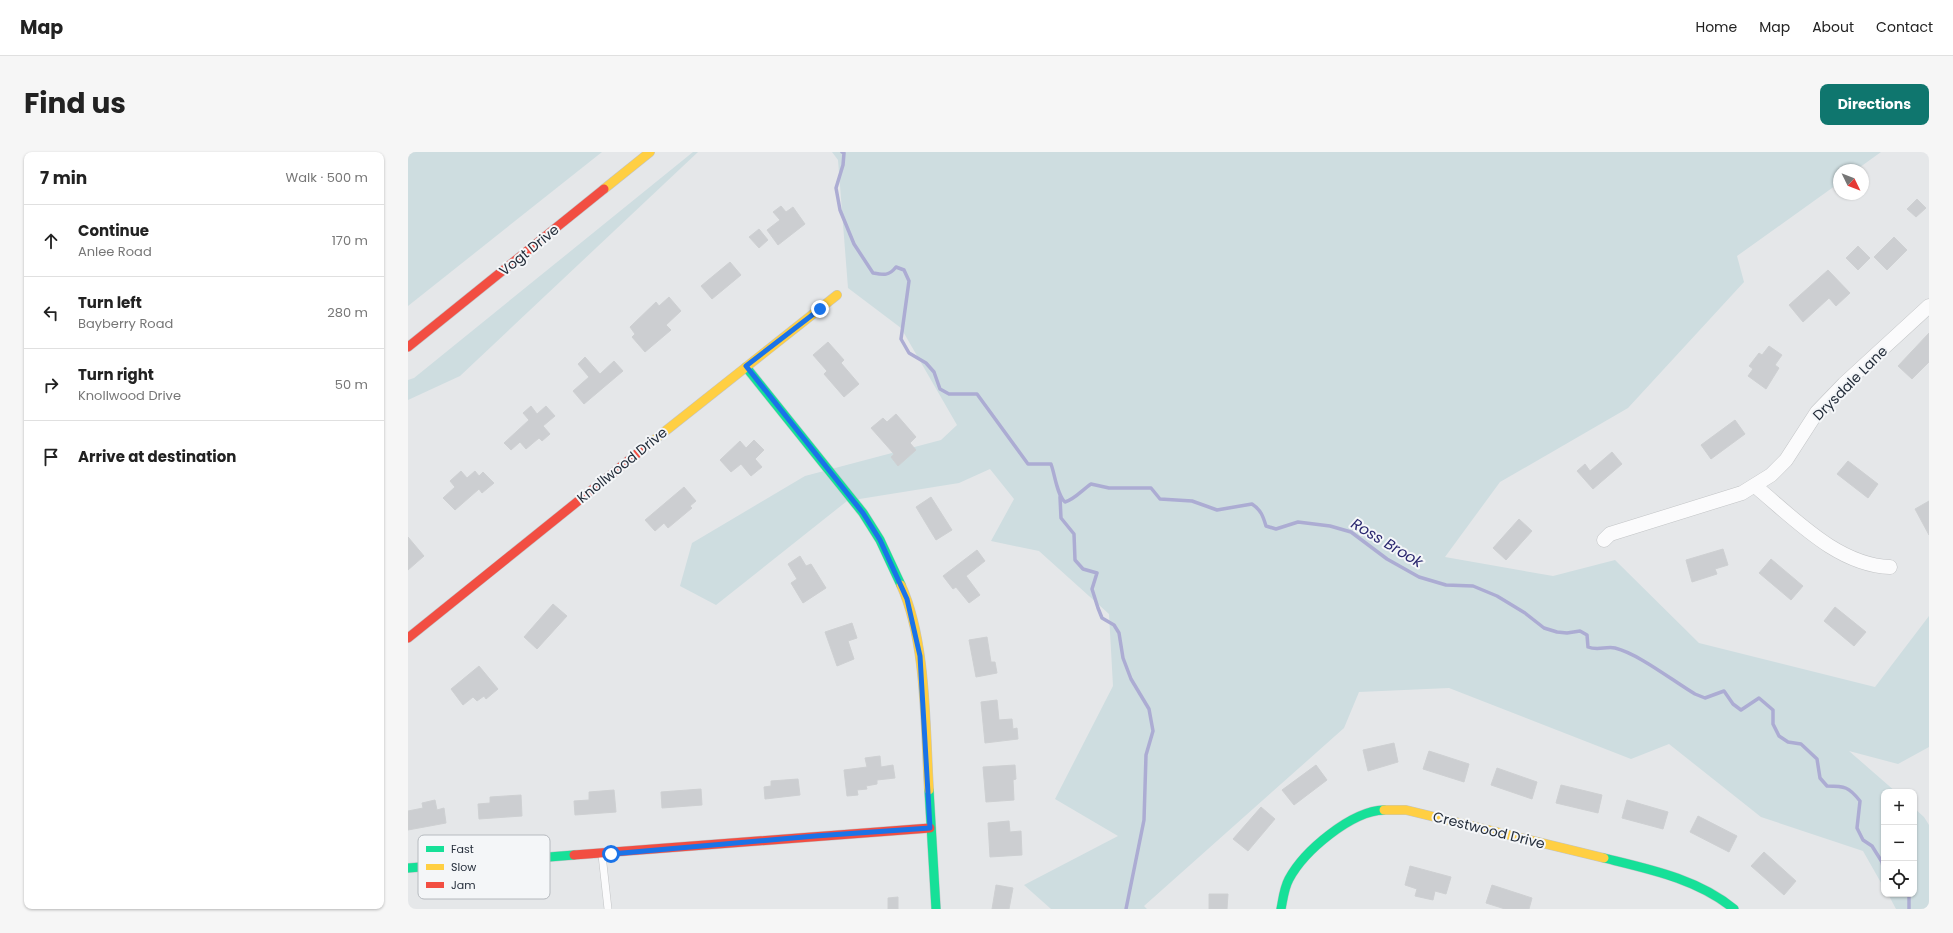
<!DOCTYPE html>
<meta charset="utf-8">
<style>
body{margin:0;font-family:Poppins,sans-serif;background:#f6f6f6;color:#222}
.controls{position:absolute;right:12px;bottom:12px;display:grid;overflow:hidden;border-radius:8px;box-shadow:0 1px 3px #0004}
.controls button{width:36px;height:36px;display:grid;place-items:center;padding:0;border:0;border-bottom:1px solid #e0e0e0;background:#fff;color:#222;font:20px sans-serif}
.compass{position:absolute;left:1425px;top:12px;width:36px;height:36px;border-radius:50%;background:#fff;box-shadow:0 1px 3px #0004;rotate:133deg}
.stop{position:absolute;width:12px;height:12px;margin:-9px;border:3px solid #1a73e8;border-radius:50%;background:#fff}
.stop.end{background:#1a73e8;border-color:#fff;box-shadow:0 1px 4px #0008}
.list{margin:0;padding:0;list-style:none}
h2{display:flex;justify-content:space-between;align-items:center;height:52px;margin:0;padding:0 16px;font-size:17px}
h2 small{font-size:13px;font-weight:400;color:#767676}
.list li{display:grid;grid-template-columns:26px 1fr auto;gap:12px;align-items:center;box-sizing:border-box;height:72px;padding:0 16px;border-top:1px solid #e0e0e0}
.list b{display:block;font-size:15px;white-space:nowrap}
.list p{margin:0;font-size:13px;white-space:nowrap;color:#767676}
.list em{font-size:13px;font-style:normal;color:#767676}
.icon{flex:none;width:22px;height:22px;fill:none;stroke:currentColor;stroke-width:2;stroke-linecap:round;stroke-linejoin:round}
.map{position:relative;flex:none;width:1521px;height:757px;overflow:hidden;border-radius:8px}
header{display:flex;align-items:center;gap:24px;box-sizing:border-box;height:56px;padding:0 20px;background:#fff;border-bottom:1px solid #e0e0e0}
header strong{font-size:19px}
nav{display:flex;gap:22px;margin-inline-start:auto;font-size:14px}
.intro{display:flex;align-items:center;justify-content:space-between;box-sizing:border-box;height:96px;padding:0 24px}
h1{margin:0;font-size:28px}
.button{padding:10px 18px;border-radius:8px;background:#0f766e;color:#fff;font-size:14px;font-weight:700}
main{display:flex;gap:24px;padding:0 24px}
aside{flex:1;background:#fff;border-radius:8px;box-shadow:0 1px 3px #0004}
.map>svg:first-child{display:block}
.green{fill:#cedde0}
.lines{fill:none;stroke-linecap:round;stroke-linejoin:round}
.stream{stroke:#acacd3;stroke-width:3.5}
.building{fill:#ccced1;stroke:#ced0d2}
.lane-casing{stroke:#c2c4c6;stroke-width:8}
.street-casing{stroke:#c2c4c6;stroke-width:15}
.fast-casing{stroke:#c1c4c7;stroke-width:10}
.slow-casing{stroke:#c1c4c7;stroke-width:10}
.jam-casing{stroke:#c1c4c7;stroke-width:10}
.lane{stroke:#fbfbfc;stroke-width:7}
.street{stroke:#fbfbfc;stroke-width:14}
.fast{stroke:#16e098;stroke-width:9}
.slow{stroke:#ffcf43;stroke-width:9}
.jam{stroke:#f24e42;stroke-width:9}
.route{stroke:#1a73e8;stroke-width:5}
.labels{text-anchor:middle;stroke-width:4;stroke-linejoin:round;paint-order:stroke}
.street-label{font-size:14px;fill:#252e3b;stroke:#f4f6f8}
.water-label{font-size:15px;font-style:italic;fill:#2a276f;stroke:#f4f6f8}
.key{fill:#f4f6f8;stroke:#b6babf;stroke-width:1}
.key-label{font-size:11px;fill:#252e3b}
</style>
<header>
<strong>Map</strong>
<nav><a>Home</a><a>Map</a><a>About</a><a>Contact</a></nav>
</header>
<div class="intro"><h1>Find us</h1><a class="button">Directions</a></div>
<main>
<aside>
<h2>7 min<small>Walk · 500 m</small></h2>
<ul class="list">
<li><svg class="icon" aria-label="ahead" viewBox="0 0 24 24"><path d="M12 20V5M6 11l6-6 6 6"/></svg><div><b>Continue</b><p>Anlee Road</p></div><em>170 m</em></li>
<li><svg class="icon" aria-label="left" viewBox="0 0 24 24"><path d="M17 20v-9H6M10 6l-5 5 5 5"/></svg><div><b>Turn left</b><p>Bayberry Road</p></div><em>280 m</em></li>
<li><svg class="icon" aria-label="right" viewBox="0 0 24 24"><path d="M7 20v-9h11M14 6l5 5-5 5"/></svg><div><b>Turn right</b><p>Knollwood Drive</p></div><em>50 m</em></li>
<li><svg class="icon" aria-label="arrive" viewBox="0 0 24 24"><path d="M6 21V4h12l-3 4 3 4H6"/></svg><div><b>Arrive at destination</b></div></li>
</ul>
</aside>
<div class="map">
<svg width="1521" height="757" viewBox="0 0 1521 757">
<rect width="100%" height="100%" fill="#e5e7e9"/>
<g class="green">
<polygon points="0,0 194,0 0,154"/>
<polygon points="285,0 290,0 52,224 0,248 0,228 6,226"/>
<polygon points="424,0 1473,0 1448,18 1431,18 1431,31 1329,104 1336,130 1220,256 1092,330 1037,405 1145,424 1207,408 1291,491 1467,535 1521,464 1521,595 1490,612 1441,599 1488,640 1476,640 1476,736 1455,699 1353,665 1261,592 1223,607 1041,536 951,540 936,576 736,754 739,757 643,757 616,733 710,684 647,647 705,534 701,462 631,399 583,389 606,347 582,317 551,331 439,349 308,453 272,434 284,391 397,324 533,288 549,273 493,176 440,136 430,8"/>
<polygon points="1506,656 1516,665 1521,673 1521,757 1488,757 1480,742 1506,742"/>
</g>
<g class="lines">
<g class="stream">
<path d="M434 0 436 1 435 13 428 36 432 58 446 92 465 121C476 123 481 124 488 115L496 118 501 129 493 187 501 201 518 211 526 220 532 237 541 242H569L620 312H643C647 323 649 343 657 350 667 347 674 338 683 332L701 336H743L752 347 784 349 809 358 844 352C853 358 855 364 858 374L868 377 890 370 922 374 943 380 979 407 1011 425 1038 433 1065 434 1089 444 1117 461 1136 476 1149 480 1159 481 1172 479 1179 483 1180 495C1190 499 1198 494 1207 496 1231 502 1265 529 1287 542L1297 546 1316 539 1325 552 1333 558 1351 546 1365 558V572L1371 584 1380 590 1393 592 1409 607 1412 626 1419 634C1437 634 1441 635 1452 649L1449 676 1455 688 1464 694 1474 710 1476 720"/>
<polyline points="652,345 653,366 666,382 667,408 675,417 689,421 684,437 690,456 694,466 706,473 711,481 715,506 723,527 741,557 745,579 738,603 736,668 718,757"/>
<polyline points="1499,742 1501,743 1501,757"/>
</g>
</g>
<g class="building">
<polygon points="1509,47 1518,56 1508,65 1499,57"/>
<polygon points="373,54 378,60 385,55 397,72 370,93 359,78 372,68 365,60"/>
<polygon points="351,77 360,88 351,96 341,85"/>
<polygon points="1486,85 1499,98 1479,118 1466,105"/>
<polygon points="1450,94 1462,106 1450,118 1438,106"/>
<polygon points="322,110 333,123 304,147 293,134"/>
<polygon points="1420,118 1442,141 1428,154 1421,146 1395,170 1381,153"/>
<polygon points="261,145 273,159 258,173 263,178 237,200 224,185 227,182 222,175 248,150 251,154"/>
<polygon points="1521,181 1521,210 1504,227 1490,214"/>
<polygon points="420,190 436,208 433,211 451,232 436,245 416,222 419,219 405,203"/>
<polygon points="1361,194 1374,203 1367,213 1371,216 1358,237 1340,224 1345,217 1341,214 1351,201 1354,203"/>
<polygon points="177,205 192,222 206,209 215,219 176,252 165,239 181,225 170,212"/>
<polygon points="123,254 129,262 138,254 147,264 135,274 142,282 134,289 131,286 118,297 112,290 103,298 96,291 121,268 115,261"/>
<polygon points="488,262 508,285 502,291 508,298 490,314 483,305 486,302 463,276 475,266 479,270"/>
<polygon points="1327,268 1337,282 1303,307 1293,293"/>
<polygon points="346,288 356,298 347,307 354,315 343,324 333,312 323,320 312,308 332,289 338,296"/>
<polygon points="1204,300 1214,312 1185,337 1169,319 1177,312 1182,319"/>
<polygon points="1440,309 1470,332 1460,346 1429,322"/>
<polygon points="53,319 59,326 67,319 71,324 75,320 86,331 74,341 71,337 47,358 35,346 47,335 42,329"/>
<polygon points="276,335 288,349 282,354 284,356 260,376 256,371 247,379 237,368"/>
<polygon points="523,345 544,378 528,388 508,355"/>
<polygon points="1521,349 1521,383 1507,357"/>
<polygon points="1111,367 1124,379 1098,408 1085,396"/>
<polygon points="0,385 16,404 0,418"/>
<polygon points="1315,397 1320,413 1307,417 1309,422 1284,430 1278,408"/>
<polygon points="569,398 577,409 558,424 572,443 561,451 548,435 545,437 535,424"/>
<polygon points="392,404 398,414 403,412 418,436 395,451 383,431 389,427 380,412"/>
<polygon points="1363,407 1395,434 1383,448 1351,421"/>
<polygon points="145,452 159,464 129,497 116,485"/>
<polygon points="1427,455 1458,480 1446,494 1416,469"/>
<polygon points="444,471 449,486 440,489 446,507 429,514 417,480"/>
<polygon points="579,485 583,510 587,510 589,521 568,525 561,488"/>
<polygon points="71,514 90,537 78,547 76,544 69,549 65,545 55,553 43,537"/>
<polygon points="589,548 591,568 604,567 605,577 609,576 610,587 577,591 573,550"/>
<polygon points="986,591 990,610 960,619 955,598"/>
<polygon points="1021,599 1061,612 1056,630 1015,617"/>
<polygon points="472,604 473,615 485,613 487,626 469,628 469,632 458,634 459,637 449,638 450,643 439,644 436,618 459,615 457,606"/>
<polygon points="607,613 608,627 605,628 606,648 578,650 575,615"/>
<polygon points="908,613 919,628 886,653 874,638"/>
<polygon points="1089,616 1129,630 1124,647 1083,633"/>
<polygon points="390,627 392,643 357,647 356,635 363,634 363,629"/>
<polygon points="1153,633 1194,643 1190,661 1148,651"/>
<polygon points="293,637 294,653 254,656 253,640"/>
<polygon points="206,638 208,660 167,663 166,649 181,648 181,640"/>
<polygon points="113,643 114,664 71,667 70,652 82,651 82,645"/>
<polygon points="27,648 29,658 36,656 38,671 0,678 0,659 15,656 14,651"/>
<polygon points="1219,648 1260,660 1255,677 1214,666"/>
<polygon points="853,655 867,667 840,699 825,687"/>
<polygon points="1290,664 1329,684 1321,700 1282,680"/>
<polygon points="601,669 602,680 613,679 614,703 582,705 580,671"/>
<polygon points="1356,700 1388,729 1376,743 1343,714"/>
<polygon points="1002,714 1043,725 1038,742 1027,739 1025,748 1007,744 1009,737 997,733"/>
<polygon points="588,733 605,736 601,757 584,757"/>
<polygon points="1084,733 1124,746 1121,757 1097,757 1078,751"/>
<polygon points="801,742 820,742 819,757 801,757"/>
<polygon points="490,745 490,757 480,757 480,746"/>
</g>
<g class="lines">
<g class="lane-casing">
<polyline id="lane" points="194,703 200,757"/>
</g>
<g class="street-casing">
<g id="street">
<path d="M1347 334C1386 366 1429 413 1482 415"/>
<polyline points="1196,388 1202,382 1334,341 1363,323 1378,308 1409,260 1436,232 1521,154"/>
</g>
</g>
<g class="fast-casing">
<g id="fast">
<polyline points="338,215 455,361 472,388 493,433"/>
<polyline points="521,638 528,757"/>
<path d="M1196 706C1241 717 1290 727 1326 757"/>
<polyline points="0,716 166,703"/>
<path d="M873 757C875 747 876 736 881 727 896 699 943 659 976 658"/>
</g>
</g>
<g class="slow-casing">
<g id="slow">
<polyline points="196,37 242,0"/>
<polyline points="241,292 429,143"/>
<path d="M493 433C519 490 517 576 521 638"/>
<polyline points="976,658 998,658 1196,706"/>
</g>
</g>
<g class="jam-casing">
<g id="jam">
<polyline points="0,195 196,37"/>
<polyline points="0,486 241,292"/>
<polyline points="166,703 522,676"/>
</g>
</g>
<use href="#lane" class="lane"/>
<use href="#street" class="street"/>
<use href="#fast" class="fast"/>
<use href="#slow" class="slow"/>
<use href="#jam" class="jam"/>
</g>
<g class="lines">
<polyline class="route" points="203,702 407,684 522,676 512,504 499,447 472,388 455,361 338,214 412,157"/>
</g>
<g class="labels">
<g class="street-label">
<text transform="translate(121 98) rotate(-39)" y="5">Vogt Drive</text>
<text transform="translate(1442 231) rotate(-45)" y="5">Drysdale Lane</text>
<text transform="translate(214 313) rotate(-39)" y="5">Knollwood Drive</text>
<text transform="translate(1081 678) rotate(14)" y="5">Crestwood Drive</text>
</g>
<g class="water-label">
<text transform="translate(979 391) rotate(31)" y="5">Ross Brook</text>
</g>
</g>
<rect x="10" y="683" width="132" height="64" rx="6" class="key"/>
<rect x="18" y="694" width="18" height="6" fill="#16e098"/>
<rect x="18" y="712" width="18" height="6" fill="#ffcf43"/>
<rect x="18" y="730" width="18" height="6" fill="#f24e42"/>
<g class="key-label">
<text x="43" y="701">Fast</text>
<text x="43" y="719">Slow</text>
<text x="43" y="737">Jam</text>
</g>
</svg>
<div class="controls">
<button>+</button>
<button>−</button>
<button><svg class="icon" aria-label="locate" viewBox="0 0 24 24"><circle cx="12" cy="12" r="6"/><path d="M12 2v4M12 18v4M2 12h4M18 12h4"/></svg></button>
</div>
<svg class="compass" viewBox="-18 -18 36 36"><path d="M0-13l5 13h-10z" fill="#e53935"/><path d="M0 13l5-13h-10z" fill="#767676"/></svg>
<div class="stop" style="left:203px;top:702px"></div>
<div class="stop end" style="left:412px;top:157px"></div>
</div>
</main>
